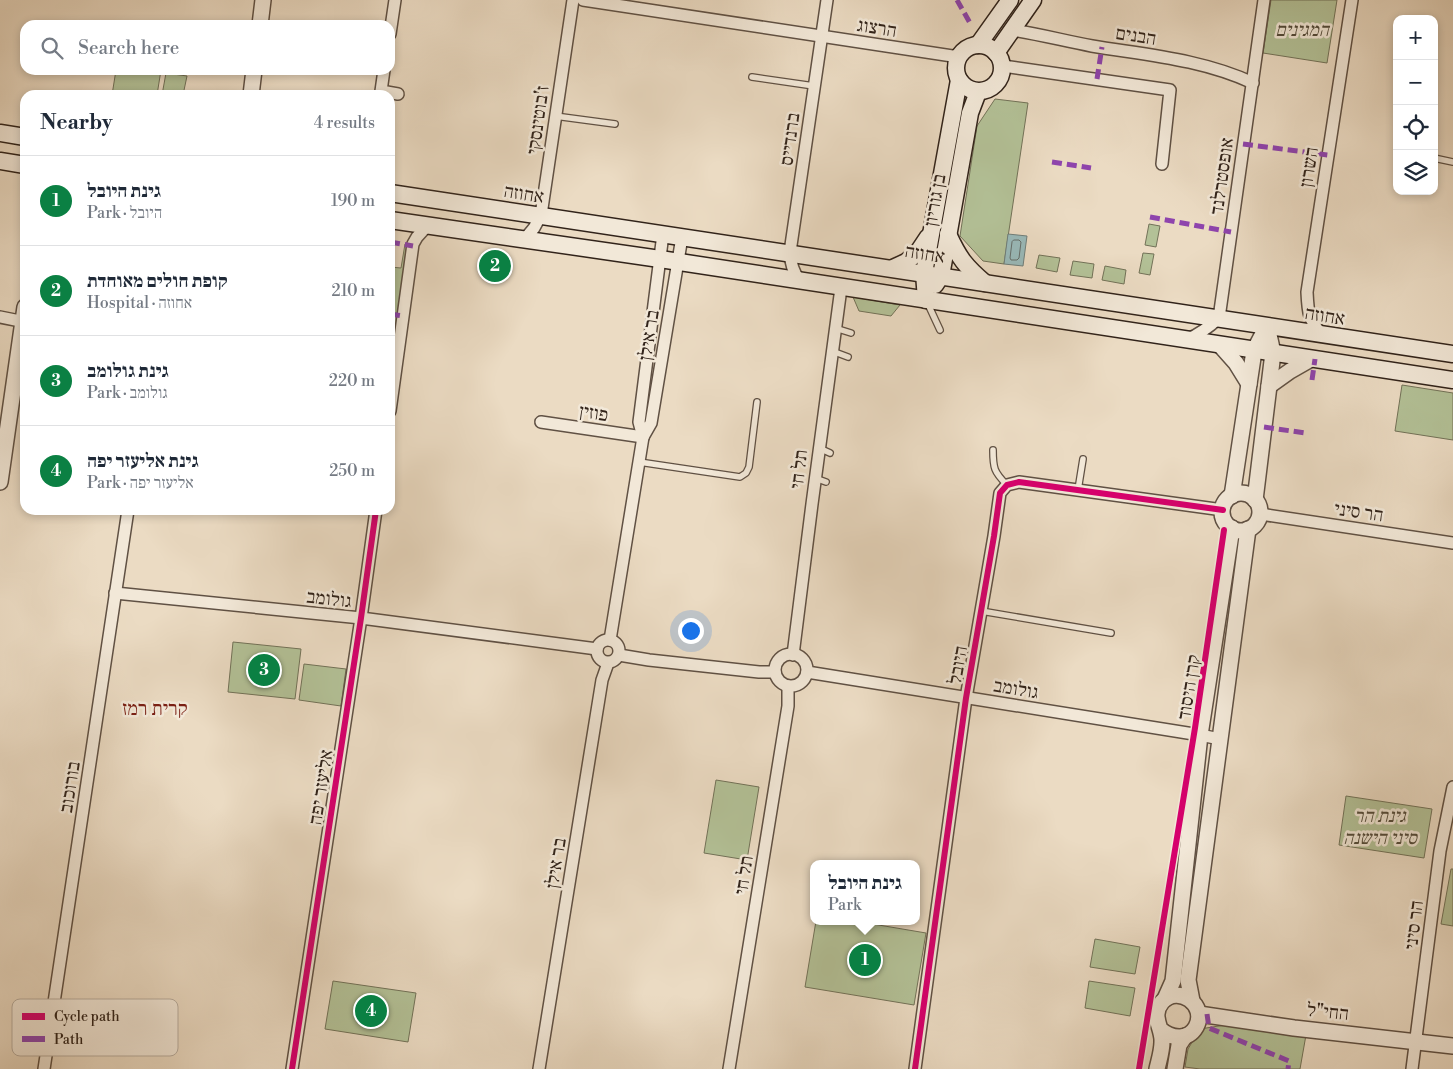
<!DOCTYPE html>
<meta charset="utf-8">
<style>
body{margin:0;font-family:"Libre Bodoni","Frank Ruhl Libre",serif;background:#f6f6f7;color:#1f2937}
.controls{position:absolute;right:15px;top:15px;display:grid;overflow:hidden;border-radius:10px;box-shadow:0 2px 8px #0003}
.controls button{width:45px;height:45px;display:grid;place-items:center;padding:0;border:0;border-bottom:1px solid #e0e1e3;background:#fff;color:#1f2937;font:25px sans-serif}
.you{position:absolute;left:690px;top:630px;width:18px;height:18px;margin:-12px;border:4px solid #fff;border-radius:50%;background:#1a73e8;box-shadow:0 0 0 8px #1a73e833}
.badge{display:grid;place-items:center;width:32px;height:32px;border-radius:50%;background:#0b8043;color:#fff;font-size:16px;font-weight:700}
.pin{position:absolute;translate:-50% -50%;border:2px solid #fff;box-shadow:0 1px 5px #0006}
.popup{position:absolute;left:810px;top:860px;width:110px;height:65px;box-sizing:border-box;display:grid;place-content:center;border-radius:10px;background:#fff;filter:drop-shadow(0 1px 4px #0005);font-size:16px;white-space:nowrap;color:#747a83}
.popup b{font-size:19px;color:#1f2937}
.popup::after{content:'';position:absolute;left:50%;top:100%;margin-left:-10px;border:10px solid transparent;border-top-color:#fff}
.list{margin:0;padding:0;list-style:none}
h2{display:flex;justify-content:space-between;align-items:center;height:65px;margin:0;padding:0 20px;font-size:21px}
h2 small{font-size:16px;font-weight:400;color:#747a83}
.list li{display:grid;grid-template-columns:32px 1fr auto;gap:15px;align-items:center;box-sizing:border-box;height:90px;padding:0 20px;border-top:1px solid #e0e1e3}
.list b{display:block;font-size:19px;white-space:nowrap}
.list p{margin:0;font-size:16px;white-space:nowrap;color:#747a83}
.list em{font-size:16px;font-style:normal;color:#747a83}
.icon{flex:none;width:28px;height:28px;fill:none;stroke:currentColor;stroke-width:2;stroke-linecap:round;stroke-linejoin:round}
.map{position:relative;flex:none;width:1453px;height:1069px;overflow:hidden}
.search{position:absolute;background:#fff;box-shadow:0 2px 8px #0003;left:20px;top:20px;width:375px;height:55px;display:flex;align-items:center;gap:12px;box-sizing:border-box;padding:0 18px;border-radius:15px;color:#747a83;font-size:19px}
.panel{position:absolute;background:#fff;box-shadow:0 2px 8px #0003;left:20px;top:90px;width:375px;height:425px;border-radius:15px}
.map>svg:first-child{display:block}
.green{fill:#b3c197;stroke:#727258}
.water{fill:#99baba;stroke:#6f7e7a}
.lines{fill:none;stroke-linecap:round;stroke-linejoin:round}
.shore{stroke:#656e6a;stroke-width:1}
.service-casing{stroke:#605144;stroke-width:8}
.minor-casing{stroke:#605144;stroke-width:14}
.tertiary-casing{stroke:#605144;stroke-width:18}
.secondary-casing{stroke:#31231a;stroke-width:19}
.service{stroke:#f2e8d8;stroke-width:5.5}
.minor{stroke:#f2e8d8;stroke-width:11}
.tertiary{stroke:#f2e8d8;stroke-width:15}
.secondary{stroke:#f2e8d8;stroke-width:16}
.quiet{stroke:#8e44ad;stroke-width:5;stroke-dasharray:10 5;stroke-linecap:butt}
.cycleway-casing{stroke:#f2e8d8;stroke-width:9}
.cycleway{stroke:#d6006c;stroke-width:6}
.labels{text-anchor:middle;stroke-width:5;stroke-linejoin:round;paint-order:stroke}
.street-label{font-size:19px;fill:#31231a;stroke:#f2e8d8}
.park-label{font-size:19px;font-style:italic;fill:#524a39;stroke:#f2e8d8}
.neighbourhood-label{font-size:20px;fill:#7a1f14;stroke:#f2e8d8}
.key{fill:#f2e8d8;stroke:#b8ad9f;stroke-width:1}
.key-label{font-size:14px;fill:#31231a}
</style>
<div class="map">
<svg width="1453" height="1069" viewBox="0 0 1453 1069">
<rect width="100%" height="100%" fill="#ebdbc3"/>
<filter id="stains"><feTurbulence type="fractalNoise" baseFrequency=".004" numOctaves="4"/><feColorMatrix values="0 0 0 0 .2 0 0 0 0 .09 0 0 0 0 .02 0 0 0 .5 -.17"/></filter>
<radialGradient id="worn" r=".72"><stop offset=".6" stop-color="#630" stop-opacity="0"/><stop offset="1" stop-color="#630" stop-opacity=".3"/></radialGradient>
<g class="green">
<polygon points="1271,0 1337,0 1327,63 1263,53"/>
<polygon points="116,70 161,70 157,95 112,95"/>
<polygon points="166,73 187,76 183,95 162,95"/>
<polygon points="995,99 1028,103 1004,264 983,261 960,236 977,126"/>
<polygon points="1149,224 1160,226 1156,247 1145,245"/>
<polygon points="405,244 413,246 397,364 390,363 390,267 401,268"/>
<polygon points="1143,253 1154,254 1150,275 1139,273"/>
<polygon points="1039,255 1060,258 1057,272 1036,268"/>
<polygon points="1073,261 1094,264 1092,278 1070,275"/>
<polygon points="1105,266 1126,270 1124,284 1102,280"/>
<polygon points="853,297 900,305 891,316 859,311"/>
<polygon points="1402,385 1453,393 1453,440 1395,431"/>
<polygon points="233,642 301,649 295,699 228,692"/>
<polygon points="304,664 346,669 341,706 299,700"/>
<polygon points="716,780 759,787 747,860 704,853"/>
<polygon points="1346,796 1432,809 1424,858 1339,845"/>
<polygon points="1451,869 1453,869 1453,926 1441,924"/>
<polygon points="816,921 855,921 926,933 914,1005 805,987"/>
<polygon points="1095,939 1140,947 1135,974 1090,967"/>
<polygon points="333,981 416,993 408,1042 325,1029"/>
<polygon points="1089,981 1135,988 1130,1016 1085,1008"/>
<polygon points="1231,1024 1306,1035 1300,1069 1200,1069 1185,1067 1188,1049 1200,1029"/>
</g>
<polygon class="water" points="1008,234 1027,236 1023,266 1004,264"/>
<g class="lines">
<polygon class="shore" points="1014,240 1019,240 1021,242 1019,258 1017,260 1011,260 1010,258 1012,242"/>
<g class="service-casing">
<g id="service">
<polyline points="752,77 814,86"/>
<polyline points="555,116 615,124"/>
<polyline points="1434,158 1453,162"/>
<polyline points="927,302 940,330"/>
<polyline points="835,328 851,333"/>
<polyline points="832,351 848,357"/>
<polyline points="819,448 830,453"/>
<path d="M993 450C993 468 994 472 1007 485"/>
<polyline points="639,462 740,477 746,473 749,467 757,402"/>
<polyline points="815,478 826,482"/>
<polyline points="1078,490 1083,459"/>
<polyline points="981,611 1111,633"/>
</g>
</g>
<g class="minor-casing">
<g id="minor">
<polyline points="583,0 959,57"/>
<path d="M1012 30C1039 34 1065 41 1092 46 1146 55 1201 59 1253 83"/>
<polyline points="390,34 395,0"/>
<polyline points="1003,66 1170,90 1162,164"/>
<polyline points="384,70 381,91 398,94"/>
<polyline points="524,240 534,228 541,215 573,0"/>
<path d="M800 281C793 272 791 264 790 252L827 0"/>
<polyline points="0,317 25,322"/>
<path d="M1322 335C1308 318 1308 313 1307 292L1352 0"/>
<path d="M1188 339C1200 334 1209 327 1219 318L1264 0"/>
<polyline points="390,411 413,244 417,237 427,226"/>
<polyline points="541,422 643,437"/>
<polyline points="643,437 651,423 682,237"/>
<polyline points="1260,514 1453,543"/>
<polyline points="115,593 361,618 597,649"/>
<circle cx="608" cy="651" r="11"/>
<polyline points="610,640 643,437 639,422 663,234"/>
<circle cx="791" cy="670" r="16"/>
<polyline points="619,655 649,660 759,672 775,672"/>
<polyline points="793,655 812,504 841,288"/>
<polyline points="807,672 1200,735 1220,739"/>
<polyline points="44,1069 128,510"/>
<polyline points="292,1069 361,618 376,510"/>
<polyline points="539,1069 602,680 608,663"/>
<polyline points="729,1069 788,706 788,686"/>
<polyline points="915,1069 966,698 994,536 1000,493 1007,485 1019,482 1223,510"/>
<polyline points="1412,1069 1440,851 1453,787"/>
</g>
</g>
<g class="tertiary-casing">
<g id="tertiary">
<polyline points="260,25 263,0"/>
<polyline points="251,95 254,70"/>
<polyline points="1220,345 1236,363 1249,384"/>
<polyline points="1269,386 1290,371 1311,359"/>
<polyline points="0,482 25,307"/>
<circle cx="1241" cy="512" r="19"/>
<polyline points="1232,496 1254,351 1267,326"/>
<polyline points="1255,500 1273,353 1267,326"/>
<polyline points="1165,999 1173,981 1200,735 1232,528"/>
<polyline points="1192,1001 1188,980 1248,529"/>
<polyline points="1199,1014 1294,1028 1453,1046"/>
<path d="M1157 1069C1159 1060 1162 1051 1162 1042 1163 1028 1150 1016 1162 1002 1178 984 1208 1005 1196 1027 1188 1041 1171 1039 1160 1029"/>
<polyline points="1175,1069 1179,1045 1185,1036"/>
</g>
</g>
<g class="secondary-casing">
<g id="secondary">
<circle cx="979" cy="68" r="23"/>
<polyline points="978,45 1010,0"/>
<polyline points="996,53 1033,0"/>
<polyline points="0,133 25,137"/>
<polyline points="0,161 25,165"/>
<polyline points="390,193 1453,354"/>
<polyline points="390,220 660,259 1453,380"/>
<path d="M948 234C959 258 965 266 985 283"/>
<polyline points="893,268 906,262 918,252 928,237"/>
<polyline points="935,285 941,276 970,113 978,92"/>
<polyline points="926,300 924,273 959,80"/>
</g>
</g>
<use href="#service" class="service"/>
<use href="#minor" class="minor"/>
<use href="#tertiary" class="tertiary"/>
<use href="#secondary" class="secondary"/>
<g class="quiet">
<polyline points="957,0 970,23"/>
<polyline points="1097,79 1102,47"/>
<polyline points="1243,144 1328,155"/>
<polyline points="1052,162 1091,168"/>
<polyline points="1150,217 1231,232"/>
<polyline points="390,242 413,246"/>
<polyline points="390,314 403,316"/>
<polyline points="1312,380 1315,359"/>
<polyline points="1264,427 1305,433"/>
<polyline points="1207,1014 1209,1028 1289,1061 1288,1069"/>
</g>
<g class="cycleway-casing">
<g id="cycleway">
<polyline points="292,1069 361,618 376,510"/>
<polyline points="915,1069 966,698 994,536 1000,493 1007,485 1019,482 1223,510"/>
<polyline points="1139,1069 1195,728 1224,530"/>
</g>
</g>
<use href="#cycleway" class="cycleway"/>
</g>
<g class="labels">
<g class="street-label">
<text transform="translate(877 27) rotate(9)" y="7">הרצוג</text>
<text transform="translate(1136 35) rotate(9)" y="7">הבנים</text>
<text transform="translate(537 120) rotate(-82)" y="7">ז'בוטינסקי</text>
<text transform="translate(789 139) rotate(-82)" y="7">ברנדייס</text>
<text transform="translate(1308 167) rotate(-81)" y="7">השרון</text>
<text transform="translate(1221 176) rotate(-82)" y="7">אופסטרלנד</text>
<text transform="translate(524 193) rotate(9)" y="7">אחוזה</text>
<text transform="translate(934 200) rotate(-80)" y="7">בן גוריון</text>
<text transform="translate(925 253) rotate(9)" y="7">אחוזה</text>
<text transform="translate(1325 315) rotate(9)" y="7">אחוזה</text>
<text transform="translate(648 335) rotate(-81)" y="7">בר אילן</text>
<text transform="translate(594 412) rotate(9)" y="7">פוזין</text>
<text transform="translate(798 469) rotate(-83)" y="7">תל חי</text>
<text transform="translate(1359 511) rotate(8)" y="7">הר סיני</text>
<text transform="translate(329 598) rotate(6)" y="7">גולומב</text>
<text transform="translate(957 665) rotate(-80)" y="7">היובל</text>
<text transform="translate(1188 687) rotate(-81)" y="7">קרן היסוד</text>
<text transform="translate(1016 688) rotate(9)" y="7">גולומב</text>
<text transform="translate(69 787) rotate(-81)" y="7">בורוכוב</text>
<text transform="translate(320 787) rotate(-81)" y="7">אליעזר יפה</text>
<text transform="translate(555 863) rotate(-81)" y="7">בר אילן</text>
<text transform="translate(743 875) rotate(-81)" y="7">תל חי</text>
<text transform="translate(1413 925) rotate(-83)" y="7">הר סיני</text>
<text transform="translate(1328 1011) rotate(6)" y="7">החי"ל</text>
</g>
<g class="park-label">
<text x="1302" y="36">המגינים</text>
<text x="1380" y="822">גינת הר<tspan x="1380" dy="22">סיני הישנה</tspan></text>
</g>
<g class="neighbourhood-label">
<text x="155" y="715">קרית רמז</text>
</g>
</g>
<rect x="12" y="999" width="166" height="57" rx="8" class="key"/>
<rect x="22" y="1013" width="23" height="7" fill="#d6006c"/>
<rect x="22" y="1036" width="23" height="6" fill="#8e44ad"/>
<g class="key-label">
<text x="54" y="1021">Cycle path</text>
<text x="54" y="1044">Path</text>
</g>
<rect width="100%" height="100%" filter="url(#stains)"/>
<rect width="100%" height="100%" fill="url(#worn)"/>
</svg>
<div class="controls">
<button>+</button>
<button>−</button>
<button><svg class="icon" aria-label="locate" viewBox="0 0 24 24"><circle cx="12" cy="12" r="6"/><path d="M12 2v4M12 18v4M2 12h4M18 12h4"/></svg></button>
<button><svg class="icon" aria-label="layers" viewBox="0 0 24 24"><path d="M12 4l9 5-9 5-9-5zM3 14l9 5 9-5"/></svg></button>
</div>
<div class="you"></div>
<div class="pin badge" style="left:865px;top:960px">1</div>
<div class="popup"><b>גינת היובל</b>Park</div>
<div class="pin badge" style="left:495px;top:266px">2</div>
<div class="pin badge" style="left:264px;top:670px">3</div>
<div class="pin badge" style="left:371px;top:1011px">4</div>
<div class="search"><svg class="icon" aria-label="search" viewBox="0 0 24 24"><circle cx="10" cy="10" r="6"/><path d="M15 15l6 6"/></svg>Search here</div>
<section class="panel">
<h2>Nearby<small>4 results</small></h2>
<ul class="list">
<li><span class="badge">1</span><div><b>גינת היובל</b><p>Park · היובל</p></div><em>190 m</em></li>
<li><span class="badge">2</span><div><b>קופת חולים מאוחדת</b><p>Hospital · אחוזה</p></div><em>210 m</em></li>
<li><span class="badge">3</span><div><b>גינת גולומב</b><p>Park · גולומב</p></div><em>220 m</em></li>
<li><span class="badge">4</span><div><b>גינת אליעזר יפה</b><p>Park · אליעזר יפה</p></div><em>250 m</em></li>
</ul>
</section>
</div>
